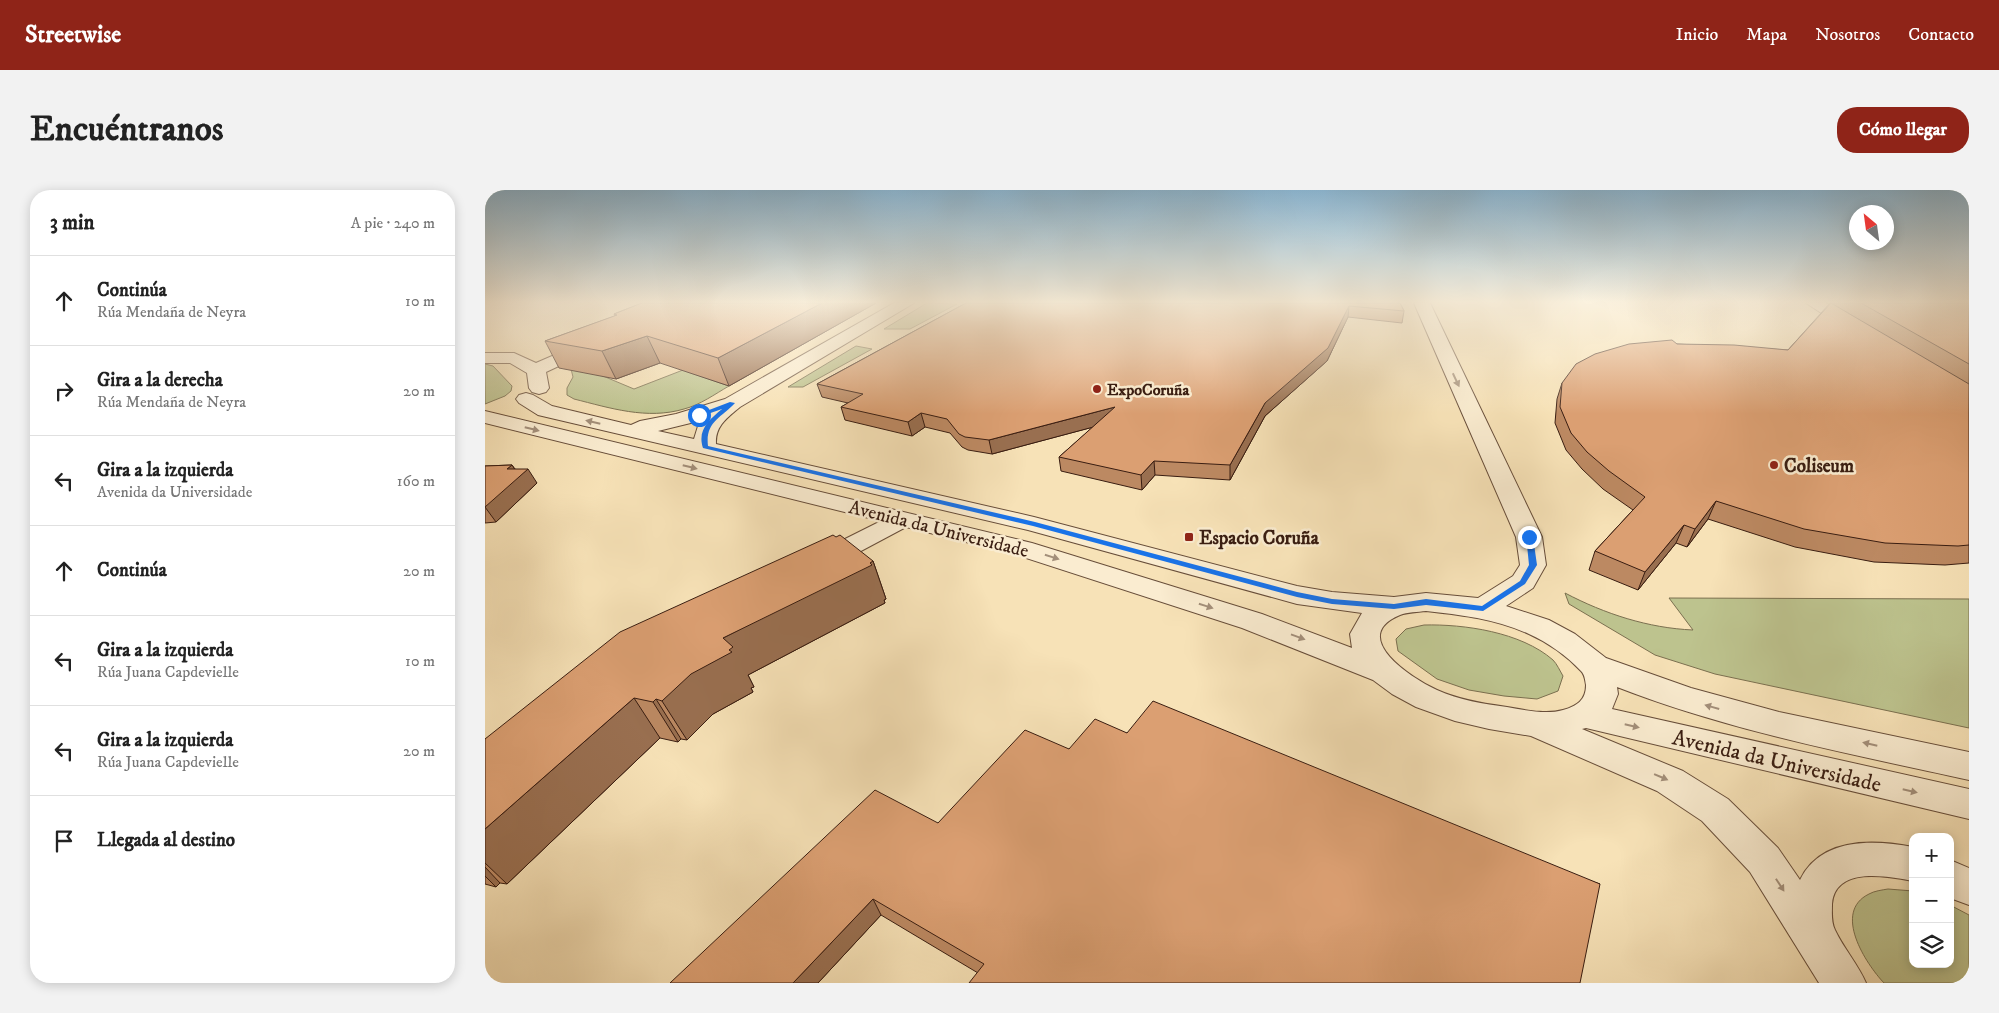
<!DOCTYPE html>
<html lang="es">
<meta charset="utf-8">
<style>
body{margin:0;font-family:"IM FELL DW Pica",serif;background:#f2f2f2;color:#222}
.controls{position:absolute;right:15px;bottom:15px;display:grid;overflow:hidden;border-radius:10px;box-shadow:0 2px 12px #0003}
.controls button{width:45px;height:45px;display:grid;place-items:center;padding:0;border:0;border-bottom:1px solid #e0e0e0;background:#fff;color:#222;font:25px sans-serif}
.compass{position:absolute;left:1364px;top:15px;width:45px;height:45px;border-radius:50%;background:#fff;box-shadow:0 2px 12px #0003;rotate:331deg}
.stop{position:absolute;width:15px;height:15px;margin:-11px;border:4px solid #1a73e8;border-radius:50%;background:#fff}
.stop.end{background:#1a73e8;border-color:#fff;box-shadow:0 1px 5px #0008}
.list{margin:0;padding:0;list-style:none}
h2{display:flex;justify-content:space-between;align-items:center;height:65px;margin:0;padding:0 20px;font-size:21px}
h2 small{font-size:16px;font-weight:400;color:#767676}
.list li{display:grid;grid-template-columns:32px 1fr auto;gap:15px;align-items:center;box-sizing:border-box;height:90px;padding:0 20px;border-top:1px solid #e0e0e0}
.list b{display:block;font-size:19px;white-space:nowrap}
.list p{margin:0;font-size:16px;white-space:nowrap;color:#767676}
.list em{font-size:16px;font-style:normal;color:#767676}
.icon{flex:none;width:28px;height:28px;fill:none;stroke:currentColor;stroke-width:2;stroke-linecap:round;stroke-linejoin:round}
.map{position:relative;flex:none;width:1484px;height:793px;overflow:hidden;border-radius:20px}
header{display:flex;align-items:center;gap:30px;box-sizing:border-box;height:70px;padding:0 25px;background:#8f2418;color:#fff}
header strong{font-size:24px}
nav{display:flex;gap:28px;margin-inline-start:auto;font-size:18px}
.intro{display:flex;align-items:center;justify-content:space-between;box-sizing:border-box;height:120px;padding:0 30px}
h1{margin:0;font-size:35px}
.button{padding:12px 22px;border-radius:20px;background:#8f2418;color:#fff;font-size:18px;font-weight:700}
main{display:flex;gap:30px;padding:0 30px}
aside{flex:1;background:#fff;border-radius:20px;box-shadow:0 2px 12px #0003}
.map>svg:first-child{display:block}
.green{fill:#bdc38e;stroke:#7b7050}
.lines{fill:none;stroke-linecap:round;stroke-linejoin:round}
.street-casing{stroke:#684e3a;stroke-width:2}
.street{fill:#faecd0;fill-rule:evenodd}
.wall{fill:#bc8962;stroke:#391d11}
.shaded-wall{fill:#996f50;stroke:#391d11}
.building{fill:#db9f72;stroke:#391d11}
.oneway{fill:#a38f7a}
.route{fill:#1a73e8}
.poi-dot{fill:#8f2418;stroke:#faecd0;stroke-width:2}
.labels{text-anchor:middle;stroke-width:5;stroke-linejoin:round;paint-order:stroke}
.far-poi-label{font-size:16px;font-weight:bold;fill:#391d11;stroke:#faecd0;text-anchor:start}
.poi-label{font-size:19px;font-weight:bold;fill:#391d11;stroke:#faecd0;text-anchor:start}
.street-label{font-size:19px;fill:#391d11;stroke:#faecd0}
.near-street-label{font-size:22px;fill:#391d11;stroke:#faecd0}
</style>
<header>
<strong>Streetwise</strong>
<nav><a>Inicio</a><a>Mapa</a><a>Nosotros</a><a>Contacto</a></nav>
</header>
<div class="intro"><h1>Encuéntranos</h1><a class="button">Cómo llegar</a></div>
<main>
<aside>
<h2>3 min<small>A pie · 240 m</small></h2>
<ul class="list">
<li><svg class="icon" aria-label="ahead" viewBox="0 0 24 24"><path d="M12 20V5M6 11l6-6 6 6"/></svg><div><b>Continúa</b><p>Rúa Mendaña de Neyra</p></div><em>10 m</em></li>
<li><svg class="icon" aria-label="right" viewBox="0 0 24 24"><path d="M7 20v-9h11M14 6l5 5-5 5"/></svg><div><b>Gira a la derecha</b><p>Rúa Mendaña de Neyra</p></div><em>20 m</em></li>
<li><svg class="icon" aria-label="left" viewBox="0 0 24 24"><path d="M17 20v-9H6M10 6l-5 5 5 5"/></svg><div><b>Gira a la izquierda</b><p>Avenida da Universidade</p></div><em>160 m</em></li>
<li><svg class="icon" aria-label="ahead" viewBox="0 0 24 24"><path d="M12 20V5M6 11l6-6 6 6"/></svg><div><b>Continúa</b></div><em>20 m</em></li>
<li><svg class="icon" aria-label="left" viewBox="0 0 24 24"><path d="M17 20v-9H6M10 6l-5 5 5 5"/></svg><div><b>Gira a la izquierda</b><p>Rúa Juana Capdevielle</p></div><em>10 m</em></li>
<li><svg class="icon" aria-label="left" viewBox="0 0 24 24"><path d="M17 20v-9H6M10 6l-5 5 5 5"/></svg><div><b>Gira a la izquierda</b><p>Rúa Juana Capdevielle</p></div><em>20 m</em></li>
<li><svg class="icon" aria-label="arrive" viewBox="0 0 24 24"><path d="M6 21V4h12l-3 4 3 4H6"/></svg><div><b>Llegada al destino</b></div></li>
</ul>
</aside>
<div class="map">
<svg width="1484" height="793" viewBox="0 0 1484 793">
<rect width="100%" height="100%" fill="#f7e2b7"/>
<filter id="stains"><feTurbulence type="fractalNoise" baseFrequency=".004" numOctaves="4"/><feColorMatrix values="0 0 0 0 .2 0 0 0 0 .09 0 0 0 0 .02 0 0 0 .5 -.17"/></filter>
<radialGradient id="worn" r=".72"><stop offset=".6" stop-color="#630" stop-opacity="0"/><stop offset="1" stop-color="#630" stop-opacity=".3"/></radialGradient>
<g class="green">
<polygon points="442,113 472,114 425,139 399,139"/>
<polygon points="371,156 387,159 318,197 303,197"/>
<polygon points="0,174 8,176 27,196 26,201 20,206 0,214"/>
<path d="M86 179 106 181 149 199 198 180 244 196C230 204 215 215 199 219 162 230 125 218 89 209L82 205V198L88 187Z"/>
<path d="M1080 403C1120 424 1163 438 1208 440L1184 408 1484 409V538L1230 484 1170 465 1084 414Z"/>
<path d="M939 435C979 434 1036 442 1068 470 1072 474 1075 481 1078 486L1073 501 1052 509 1019 506 984 500 952 489 913 461 911 449 921 439Z"/>
<path d="M1403 699 1428 701V774H1465V715L1484 725V793H1399C1381 774 1347 722 1384 704 1389 701 1397 700 1403 699Z"/>
</g>
<g class="lines">
<g class="street-casing">
<g id="street">
<path d="M409 113H429L255 217C242 228 230 236 231 254L549 327 812 396 847 402 909 407 941 403 993 408 1028 386 1035 375 1031 347 929 113H945L1057 347 1061 375 1048 398 1021 416 1064 430 1090 444 1121 468 1206 498 1294 522 1484 562V590C1366 564 1245 541 1132 497L1133 504 1127 519 1484 599V629L1101 538 1097 539 1198 581 1243 609 1293 658 1315 690C1335 648 1387 649 1428 657V691C1402 686 1350 676 1347 714 1347 723 1346 732 1350 740 1359 759 1373 774 1381 793H1334L1265 682 1217 631 1172 601 1046 546 1004 539 970 531 931 517 907 504 888 490 757 438 529 364 421 337 344 378 335 380 326 378 322 372 326 366 396 331 0 233V221L547 353 777 424 867 458 865 444 877 423 812 414 543 340 53 225 34 213 31 209 34 205 41 203 48 205 67 216 146 235 155 231 191 224 240 209ZM218 230 213 236 209 249 173 241ZM941 421C977 425 1011 429 1044 444 1062 452 1082 466 1096 481 1100 485 1100 490 1101 495 1101 510 1092 516 1078 520 1061 525 1040 520 1022 517 999 514 974 510 952 500 928 489 862 447 915 425 922 422 933 422 941 421Z"/>
<polygon points="1321,113 1341,113 1379,135 1381,139 1379,143 1367,143"/>
<polygon points="104,150 110,151 113,155 110,159 61,182 64,198 61,202 54,204 47,202 44,198 42,183 25,173 0,173 0,163 29,163 51,173"/>
<polygon points="1465,670 1484,678 1484,715 1465,708"/>
</g>
</g>
<use href="#street" class="street"/>
</g>
<g class="wall">
<polygon points="157,113 391,113 244,196 175,173 131,189 74,178 60,151 130,126 129,124"/>
<polygon points="481,113 915,113 919,121 917,133 863,127 842,171 780,226 745,290 670,285 657,300 576,281 574,267 608,237 507,264 483,260 477,257 465,243 440,237 427,246 360,230 356,217 363,213 337,207 332,194"/>
<polygon points="1345,113 1484,113 1484,373 1460,375 1389,372 1310,357 1223,329 1202,357 1191,353 1153,400 1104,380 1110,361 1148,320 1118,299 1097,279 1081,260 1070,233 1072,209 1077,193 1192,154 1303,160"/>
<polygon points="27,275 30,279 52,293 11,332 0,333 0,276"/>
<polygon points="388,371 401,409 399,410 400,413 263,485 269,497 266,498 268,502 228,524 202,550 196,549 193,552 175,548 22,694 15,693 11,697 0,694 0,549"/>
<polygon points="642,543 1115,694 493,783 396,725 333,793 185,793 453,633 584,559"/>
</g>
<g class="shaded-wall">
<polygon points="337,113 391,113 244,196 233,168"/>
<polygon points="864,116 863,127 842,171 780,226 745,290 745,275 780,213"/>
<polygon points="162,146 175,173 131,189 117,161"/>
<polygon points="630,217 631,231 507,264 504,250"/>
<polygon points="436,223 440,237 427,246 423,232"/>
<polygon points="669,271 670,285 657,300 656,285"/>
<polygon points="27,275 34,286 43,279 52,293 11,332 0,317 22,279"/>
<polygon points="1231,311 1223,329 1202,357 1210,339"/>
<polygon points="1199,335 1191,353 1153,400 1160,382"/>
<polygon points="388,371 401,409 399,410 400,413 263,485 269,497 266,498 268,502 228,524 202,550 177,511 238,448"/>
<polygon points="149,508 175,548 22,694 0,673 0,639"/>
<polygon points="171,509 196,549 193,552 168,512"/>
<polygon points="0,677 15,693 11,697 0,686"/>
<polygon points="388,709 396,725 333,793 308,793"/>
</g>
<g class="building">
<polygon points="157,113 337,113 233,168 162,146 117,161 60,151 132,125 129,124"/>
<polygon points="481,113 915,113 919,121 864,116 843,158 780,213 745,275 669,271 656,285 574,267 630,217 504,250 480,247 474,244 462,229 436,223 423,232 356,217 378,204 332,194"/>
<polygon points="1346,113 1484,194 1484,355 1473,356 1400,353 1319,339 1231,311 1210,339 1199,335 1160,382 1110,361 1160,307 1124,281 1102,262 1086,243 1075,217 1077,193 1091,174 1110,164 1144,154 1187,150 1192,154 1249,155 1303,160"/>
<polygon points="1376,113 1484,113 1484,174"/>
<polygon points="27,275 22,279 43,279 0,317 0,276"/>
<polygon points="348,345 351,347 355,345 388,371 385,373 387,375 238,448 248,457 244,460 247,462 206,484 177,511 171,509 168,512 149,508 0,639 0,549 135,442"/>
<polygon points="668,511 1115,694 1095,793 484,793 499,774 388,709 308,793 185,793 390,600 453,633 540,540 584,559 610,529 642,543"/>
</g>
<defs><path id="oneway-solid" d="M-6-.8H1V-3.2L6.5 0L1 3.2V.8H-6Z" transform="scale(1.25)"/></defs>
<g class="oneway">
<use href="#oneway-solid" transform="translate(971 190) rotate(65)"/>
<use href="#oneway-solid" transform="translate(108 232) rotate(-167)"/>
<use href="#oneway-solid" transform="translate(47 239) rotate(14)"/>
<use href="#oneway-solid" transform="translate(205 277) rotate(14)"/>
<use href="#oneway-solid" transform="translate(567 367) rotate(18)"/>
<use href="#oneway-solid" transform="translate(721 416) rotate(18)"/>
<use href="#oneway-solid" transform="translate(813 447) rotate(20)"/>
<use href="#oneway-solid" transform="translate(1227 517) rotate(-164)"/>
<use href="#oneway-solid" transform="translate(1147 536) rotate(13)"/>
<use href="#oneway-solid" transform="translate(1385 554) rotate(-167)"/>
<use href="#oneway-solid" transform="translate(1176 587) rotate(23)"/>
<use href="#oneway-solid" transform="translate(1425 601) rotate(13)"/>
<use href="#oneway-solid" transform="translate(1295 695) rotate(57)"/>
</g>
<linearGradient id="sky" x2="0" y2="1"><stop stop-color="#8bb7d4"/><stop offset="0.5" stop-color="#fbf2df"/><stop offset="1" stop-color="#fbf2df" stop-opacity="0"/></linearGradient>
<rect width="1484" height="224" fill="url(#sky)"/>
<path class="route" d="M245 212 250 213C236 228 220 232 223 256L550 332 812 402 847 409 909 414 941 409 997 416 1035 391 1044 375 1041 345 1048 347 1052 375 1040 394 998 421 941 415 909 419 847 414 812 407 548 336 218 258C212 240 224 230 237 219L214 227 211 225Z"/>
<g class="poi-dot">
<circle cx="612" cy="199" r="5"/>
<circle cx="1289" cy="275" r="5"/>
<rect x="699" y="342" width="10" height="10" rx="2.5"/>
</g>
<g class="labels">
<g class="far-poi-label">
<text x="622" y="205">ExpoCoruña</text>
</g>
<g class="poi-label">
<text x="1299" y="282">Coliseum</text>
<text x="714" y="354">Espacio Coruña</text>
</g>
<g class="street-label">
<text transform="translate(454 338) rotate(14)" y="7">Avenida da Universidade</text>
</g>
<g class="near-street-label">
<text transform="translate(1292 570) rotate(13)" y="8">Avenida da Universidade</text>
</g>
</g>
<rect width="100%" height="100%" filter="url(#stains)"/>
<rect width="100%" height="100%" fill="url(#worn)"/>
</svg>
<div class="controls">
<button>+</button>
<button>−</button>
<button><svg class="icon" aria-label="layers" viewBox="0 0 24 24"><path d="M12 4l9 5-9 5-9-5zM3 14l9 5 9-5"/></svg></button>
</div>
<svg class="compass" viewBox="-18 -18 36 36"><path d="M0-13l5 13h-10z" fill="#e53935"/><path d="M0 13l5-13h-10z" fill="#767676"/></svg>
<div class="stop" style="left:214px;top:225px"></div>
<div class="stop end" style="left:1044px;top:347px"></div>
</div>
</main>
